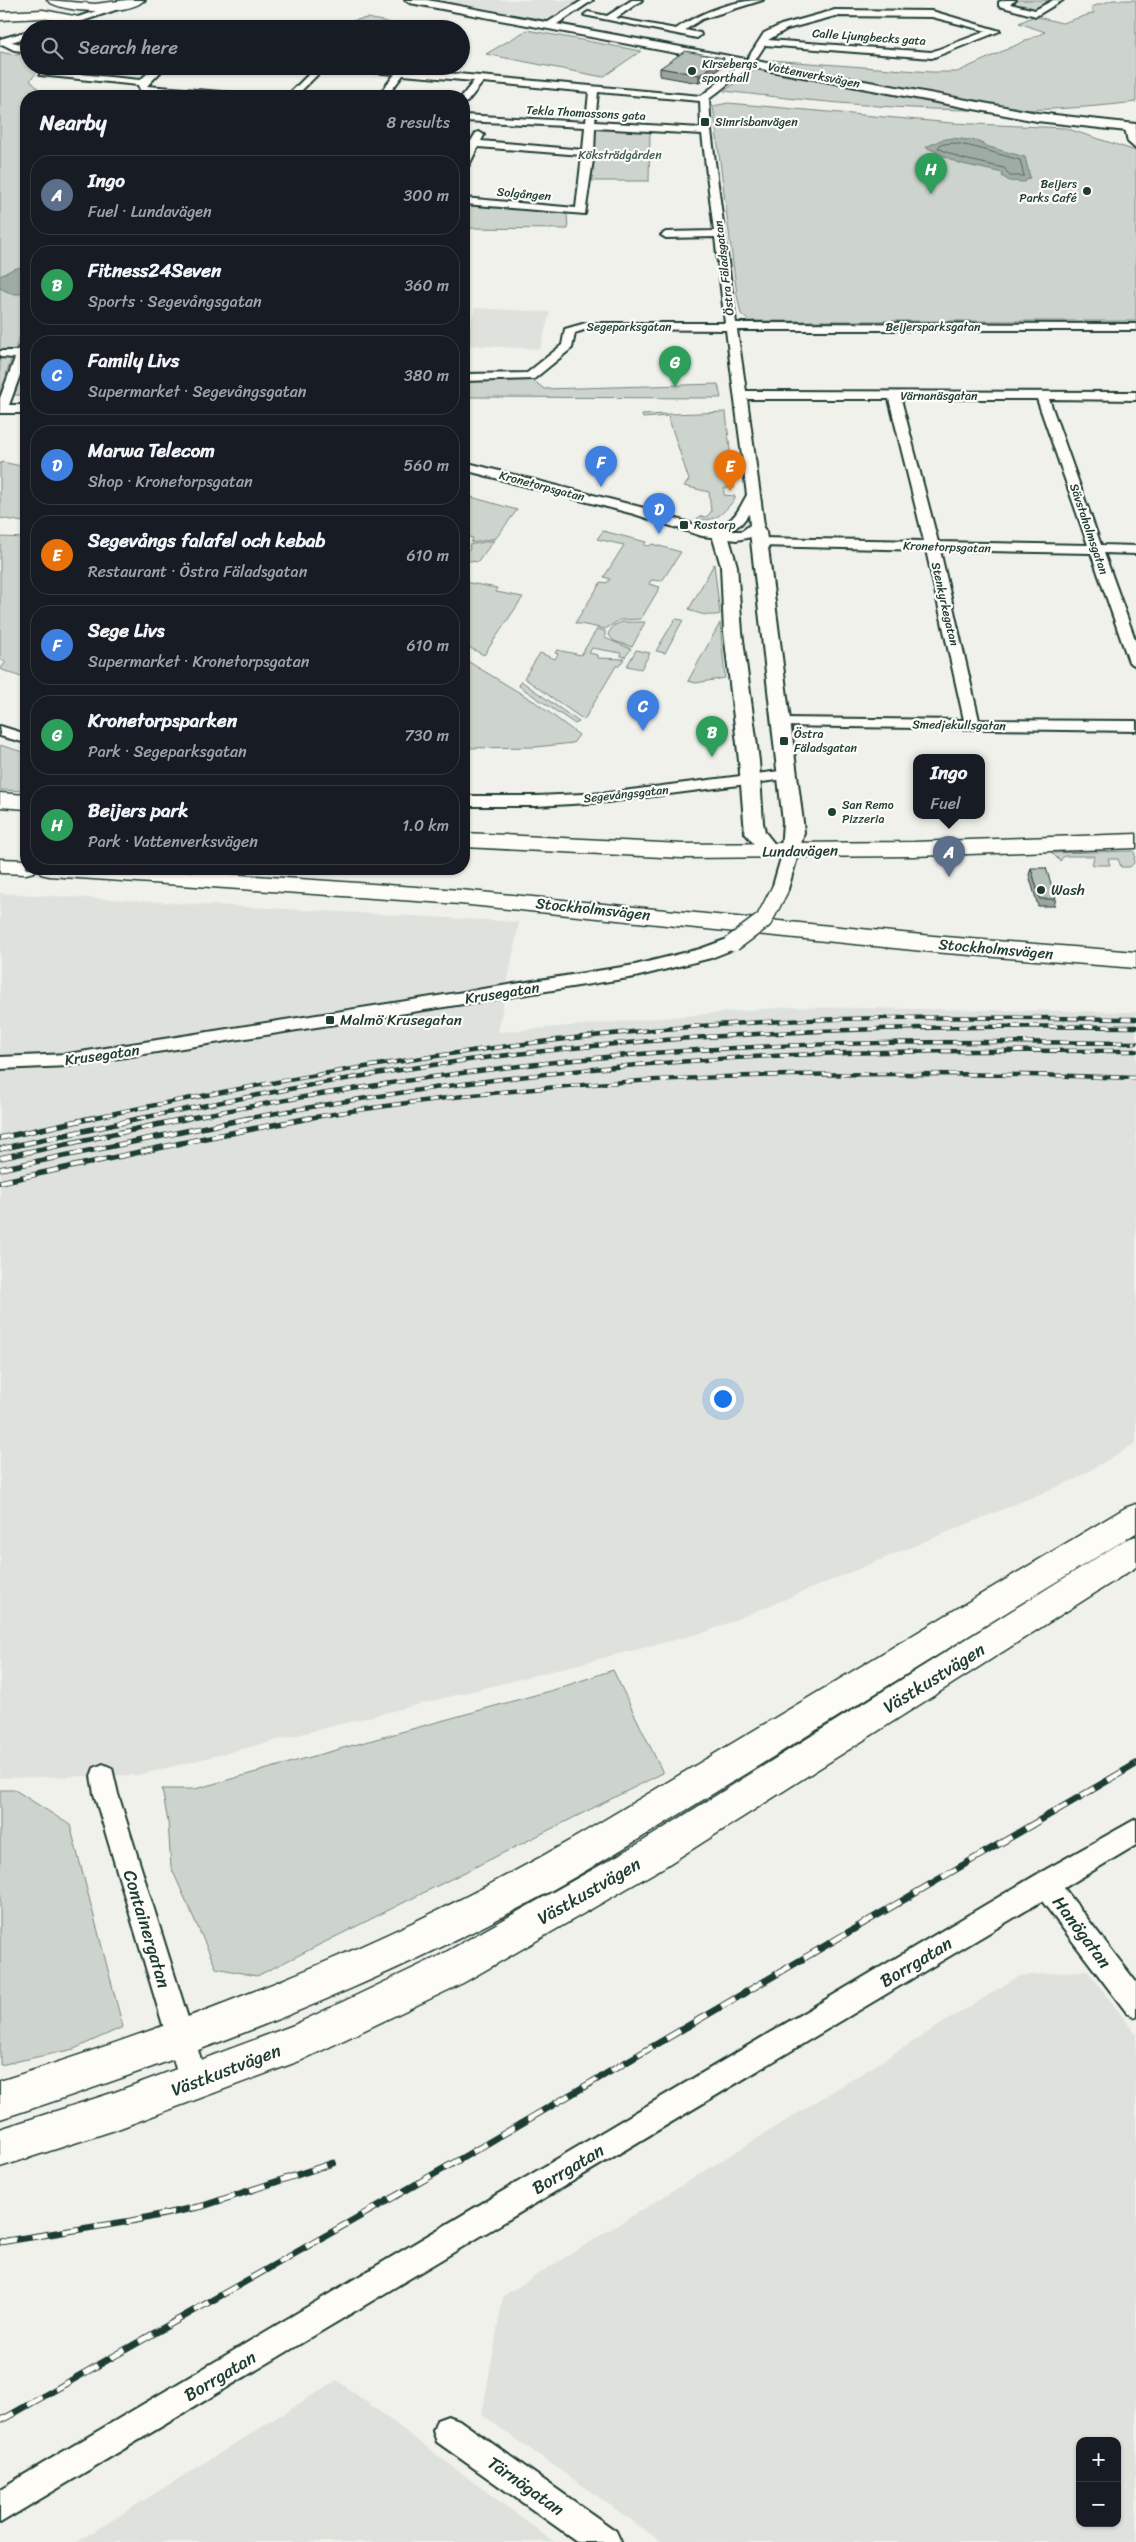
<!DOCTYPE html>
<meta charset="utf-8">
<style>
body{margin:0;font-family:Sriracha,sans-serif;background:#242831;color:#f1f3f6}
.controls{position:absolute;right:15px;bottom:15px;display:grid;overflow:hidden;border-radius:10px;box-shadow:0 1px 4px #0004}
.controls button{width:45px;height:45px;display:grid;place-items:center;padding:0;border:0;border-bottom:1px solid #363941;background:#171b24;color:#f1f3f6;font:25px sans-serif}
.you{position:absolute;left:722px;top:1398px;width:18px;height:18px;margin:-12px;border:4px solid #fff;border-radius:50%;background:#1a73e8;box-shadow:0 0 0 8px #1a73e833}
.badge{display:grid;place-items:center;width:32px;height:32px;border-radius:50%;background:#92a19f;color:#fff;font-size:16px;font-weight:700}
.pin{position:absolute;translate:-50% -41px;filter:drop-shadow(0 1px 2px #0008)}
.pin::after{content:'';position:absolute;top:26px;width:18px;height:15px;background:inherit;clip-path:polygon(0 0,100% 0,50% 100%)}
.popup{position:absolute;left:913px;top:754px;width:72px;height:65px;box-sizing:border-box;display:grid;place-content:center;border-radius:10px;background:#171b24;filter:drop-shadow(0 1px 4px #0005);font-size:16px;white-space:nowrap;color:#9ea1a6}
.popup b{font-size:19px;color:#f1f3f6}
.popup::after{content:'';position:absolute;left:50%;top:100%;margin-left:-10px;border:10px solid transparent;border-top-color:#171b24}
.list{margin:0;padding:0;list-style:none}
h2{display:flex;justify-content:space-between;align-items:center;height:65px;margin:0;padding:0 20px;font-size:21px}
h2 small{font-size:16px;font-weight:400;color:#9ea1a6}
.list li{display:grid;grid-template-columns:32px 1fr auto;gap:15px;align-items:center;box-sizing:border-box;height:80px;margin:0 10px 10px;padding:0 10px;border:1px solid #363941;border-radius:20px}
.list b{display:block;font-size:19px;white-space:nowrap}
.list p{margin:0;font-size:16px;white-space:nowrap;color:#9ea1a6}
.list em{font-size:16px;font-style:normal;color:#9ea1a6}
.icon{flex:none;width:28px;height:28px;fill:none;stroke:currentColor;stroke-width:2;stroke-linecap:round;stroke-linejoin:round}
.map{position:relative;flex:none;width:1136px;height:2542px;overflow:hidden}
.search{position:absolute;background:#171b24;box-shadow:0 1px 4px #0004;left:20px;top:20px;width:450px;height:55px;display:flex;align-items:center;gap:12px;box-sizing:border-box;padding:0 18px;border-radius:28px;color:#9ea1a6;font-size:19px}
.panel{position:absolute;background:#171b24;box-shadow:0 1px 4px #0004;left:20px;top:90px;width:450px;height:785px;border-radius:20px}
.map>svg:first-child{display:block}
.built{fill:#dfe2dc;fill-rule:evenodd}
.green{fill:#cdd3cd;stroke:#768880}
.water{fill:#9faca4;stroke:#6c8077}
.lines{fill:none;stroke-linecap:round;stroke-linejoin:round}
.shore{stroke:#526961;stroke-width:1}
.minor-casing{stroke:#1f3d34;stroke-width:4}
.tertiary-casing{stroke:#1f3d34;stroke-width:4}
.secondary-casing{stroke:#1f3d34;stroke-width:3}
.motorway-casing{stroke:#1f3d34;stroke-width:3}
.minor{fill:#fdfcf7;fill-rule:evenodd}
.tertiary{fill:#fdfcf7;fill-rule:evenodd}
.secondary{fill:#fdfcf7;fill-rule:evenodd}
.motorway{fill:#fdfcf7;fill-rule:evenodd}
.rail-far2-casing{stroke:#1f3d34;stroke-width:4.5}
.rail-far1-casing{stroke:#1f3d34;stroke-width:5.5}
.rail-casing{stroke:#1f3d34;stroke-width:7}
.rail-far2{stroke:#fdfcf7;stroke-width:3;stroke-dasharray:9;stroke-linecap:butt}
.rail-far1{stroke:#fdfcf7;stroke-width:4;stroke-dasharray:12;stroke-linecap:butt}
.rail{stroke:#fdfcf7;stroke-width:5;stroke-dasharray:16;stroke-linecap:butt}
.minor-bridge-casing{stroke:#1f3d34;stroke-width:19;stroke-linecap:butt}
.minor-bridge{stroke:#fdfcf7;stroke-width:16}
.wall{fill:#9da49e;stroke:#1f3d34}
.shaded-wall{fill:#7f8681;stroke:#1f3d34}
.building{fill:#b6bfb8;stroke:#1f3d34}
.poi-dot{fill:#1f3d34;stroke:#fdfcf7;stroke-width:2}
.labels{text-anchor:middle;stroke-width:4.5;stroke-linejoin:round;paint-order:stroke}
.far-street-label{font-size:12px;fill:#1f3d34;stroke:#fdfcf7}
.far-poi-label{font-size:12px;fill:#1f3d34;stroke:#fdfcf7;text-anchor:start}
.far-park-label{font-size:12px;fill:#425b53;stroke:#fdfcf7}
.street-label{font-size:15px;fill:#1f3d34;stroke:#fdfcf7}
.poi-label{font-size:15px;fill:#1f3d34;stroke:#fdfcf7;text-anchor:start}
.near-street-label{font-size:18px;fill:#1f3d34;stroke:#fdfcf7}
</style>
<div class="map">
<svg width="1136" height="2542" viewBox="0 0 1136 2542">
<rect width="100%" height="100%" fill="#f0f1eb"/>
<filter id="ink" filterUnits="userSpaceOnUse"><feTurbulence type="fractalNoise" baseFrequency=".02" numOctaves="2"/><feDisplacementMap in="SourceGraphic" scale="10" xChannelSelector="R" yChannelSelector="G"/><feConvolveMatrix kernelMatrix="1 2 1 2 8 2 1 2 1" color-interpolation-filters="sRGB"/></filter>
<g filter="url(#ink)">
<g class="built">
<polygon points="439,0 579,0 546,20"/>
<polygon points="475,308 550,312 540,349 464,345"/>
<polygon points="0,893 519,922 498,1032 788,1007 1136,1012 1136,1443 1074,1480 706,1632 139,1775 0,1778"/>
<path d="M1087 1970 1136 2034V2542H662L482 2415 503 2296 1019 1976ZM1080 2441H1117V2523H1080Z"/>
<polygon points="337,2380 554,2542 77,2542"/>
</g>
<g class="green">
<polygon points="1016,0 1053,0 1033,11 1006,4"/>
<path d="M1113 0H1136V102C999 119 860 107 724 91L770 60 931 72H957L1045 32 1019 23 1034 16 1062 23 1094 13 1091 7Z"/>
<polygon points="368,18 419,29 301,29"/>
<polygon points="527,30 641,51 603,77 486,54"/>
<polygon points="0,52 15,55 29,53 29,66 44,66 30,80 45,96 26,96 26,319 6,374 26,374 26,395 0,395"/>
<polygon points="728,103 952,123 1065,128 1136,151 1136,321 749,321 741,314 737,295 713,106"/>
<polygon points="596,129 650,131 649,181 592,181"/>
<polygon points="464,204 567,214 568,229 464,228"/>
<polygon points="532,379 544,389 718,384 721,398 464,397 464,380"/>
<path d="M726 412 734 488H724V495L735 496V499C724 512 716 523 697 519L699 516 706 517 711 512 709 492 684 486 689 480 668 416 643 418 642 415Z"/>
<polygon points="2,462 26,467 26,519 23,522 0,518 0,464"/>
<polygon points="464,495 517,510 496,538 471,543 473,538 464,536"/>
<polygon points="603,531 646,542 644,545 649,546 652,544 681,552 662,581 651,580 649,584 660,587 641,619 620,620 605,629 575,623 601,582 607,583 610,579 604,577 624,545 597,539"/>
<polygon points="0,537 26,538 26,679 0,669 6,662 0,659"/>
<polygon points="494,540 478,562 464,560 464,553 470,549 469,545"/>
<path d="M714 564 720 614C712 617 696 614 689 609Z"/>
<polygon points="464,582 497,588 496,592 523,597 484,655 464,645"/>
<polygon points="675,619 683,620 665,653 656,651"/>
<polygon points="622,622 645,622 632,647 614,641 608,634 613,626"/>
<polygon points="720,623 725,678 696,683 688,681"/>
<polygon points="597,629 605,631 605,638 631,649 625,657 621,656 621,653 592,648 589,653 598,655 598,658 624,659 619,666 616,666 584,720 524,678 540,653 555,659 558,654 555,653 557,650 581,655"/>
<polygon points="636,650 650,653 641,669 627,666"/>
<polygon points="464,659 535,702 579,735 573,743 536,747 464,748"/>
<polygon points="521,681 579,722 575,724 519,686"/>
<polygon points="0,745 26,753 26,791 0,790"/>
<polygon points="1133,851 1135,854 1134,863 1130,867 1121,867 1118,859 1108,859 1110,865 1092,865 1094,856 1064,856 1060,861 1052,853"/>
<polygon points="613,1670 663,1773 257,1976 216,1968 171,1867 168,1822 162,1789 195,1789 553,1690"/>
<polygon points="0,1790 15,1790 70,1825 123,2027 74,2049 0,2065"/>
</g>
<g class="water">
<polygon points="952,138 977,141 989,147 1025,157 1030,177 1025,182 1009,181 1002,176 1003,173 958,163 926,147 941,140"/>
<polygon points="26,266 26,283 24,284 26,286 26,294 12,294 0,288 0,276 13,269"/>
</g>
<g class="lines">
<path class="shore" d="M952 143C976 146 997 154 1020 160L1024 176H1010L1004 168 960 158 938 148 940 145Z"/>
<g class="minor-casing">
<g id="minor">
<polygon points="583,0 593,0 551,28 545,28 545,24"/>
<path d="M632 0H642L616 18 676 29C701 12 733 0 763 0L702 19 685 30 700 33 701 35 697 38 584 15 588 12 607 16Z"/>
<polygon points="1005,0 1016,0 1010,4 1035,10 1053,0 1063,0 1036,16 999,6 999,2"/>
<path d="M835 10 932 11 1000 31 932 58 765 45 752 65 709 99 711 131 736 323 1136 324V330H737L746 391 1136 392V400L1049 399 1101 545 1136 546V554L1104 553 1136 642V666L1129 662 1091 553 940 550 979 720 1136 721V731L777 726 774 723 782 718 964 720 926 550 759 546 752 542 759 538 924 541 889 399H747L764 525 751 537 737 540 702 536 634 514 464 470V462L644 508 704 528 713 529C717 524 722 525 727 522 737 516 741 505 747 495L726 330 587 329 575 333 572 348 534 379 464 381V374L527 373 562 345 565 329 586 323H725L715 237 666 238 661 235 666 232 714 231 702 134 595 128 594 153 585 214 464 204V198L576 208 582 155 478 147 469 165 464 168V156L468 146H464V140L471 141 476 133 479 132 484 135 481 141 583 150 585 127 464 121V115L586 122 589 92 483 82 467 102 464 103 462 96 474 81 403 75 387 96H378L395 74 335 69 331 66H368L701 96 746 61 764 33 781 25ZM835 16 932 17 987 31 931 52 768 40 787 29ZM598 92 700 101 701 128 595 122ZM901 399H1037L1088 545 938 542ZM749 514 750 525 742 531H729L741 524Z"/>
<polygon points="0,39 29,46 29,52 14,50 0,43"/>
<polygon points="46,66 56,66 51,71 140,80 156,66 166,66 147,86 234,93 239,96 205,96 143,91 140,90 138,85 40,75 40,71"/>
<polygon points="317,66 326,66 296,96 287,96"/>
<polygon points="1130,125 1135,128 1136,149 1128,142 1125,128"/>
<polygon points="26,341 26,359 9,405 26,405 26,413 0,413 0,398 15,358 0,357 0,351 17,351 22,342"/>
<polygon points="0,726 26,734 26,743 0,736"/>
<polygon points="788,770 796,775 793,778 607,802 536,806 464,806 464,796 536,796 607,793"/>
<polygon points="791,846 797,847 799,851 788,889 786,893 774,893 772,889 783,851 785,847"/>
<polygon points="733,937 739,939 742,943 739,947 711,958 635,977 68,1066 0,1069 0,1057 68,1054 635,965 700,949"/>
<polygon points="103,1764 112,1768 118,1794 208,2082 204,2092 194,2096 184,2092 180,2082 94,1794 91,1776 94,1768"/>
<polygon points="1136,1819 1136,1845 1064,1888 1136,1982 1136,2017 1127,2013 1042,1901 0,2523 0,2489 1036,1875"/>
<polygon points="448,2416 459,2420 616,2531 621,2542 578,2542 437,2442 433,2431 437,2420"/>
</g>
</g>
<g class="tertiary-casing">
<g id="tertiary">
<polygon points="129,0 145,0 59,29 42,29"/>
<polygon points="405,0 427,0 1037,113 1136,124 1136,132 1037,121 410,3"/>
<polygon points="29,31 29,37 0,45 0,39"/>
<polygon points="755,523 761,524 766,532 803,822 804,833 798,855 791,857 784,855 781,851 783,822 750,532 747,528"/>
<polygon points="720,530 728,535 737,566 742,632 759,761 763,823 765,832 780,851 777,855 770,857 763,855 745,833 739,761 724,632 721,566 712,535"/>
</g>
</g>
<g class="secondary-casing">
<g id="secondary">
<polygon points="0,793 26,795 26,809 0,807"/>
<polygon points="464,833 682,844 914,842 1136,834 1136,848 914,856 682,858 464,847"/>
<path d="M1136 1504V1533C1011 1609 887 1686 763 1763 682 1812 602 1864 519 1908 353 1996 178 2061 0 2119V2081C202 2017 398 1941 581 1834L1125 1508Z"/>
<polygon points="1136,1536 1136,1567 664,1867 463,1983 302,2060 115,2130 0,2167 0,2129 115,2092 294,2025 437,1957 640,1843 1125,1540"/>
</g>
</g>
<g class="motorway-casing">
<g id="motorway">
<path d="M47 0 95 4 127 0 143 1C129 15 61 14 47 0Z"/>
<polygon points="43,10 79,17 81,20 75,24 43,18 0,20 0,12"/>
<polygon points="0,859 26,860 26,869 36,869 34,872 26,874 0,873"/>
<polygon points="38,869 151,869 460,890 933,936 1136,952 1136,968 933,952 460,904 49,876 41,874"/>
</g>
</g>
<use href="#minor" class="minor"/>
<use href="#tertiary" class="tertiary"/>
<use href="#secondary" class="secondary"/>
<use href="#motorway" class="motorway"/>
<g class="rail-far2-casing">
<g id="rail-far2">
<path d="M86 1119C289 1077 493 1042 700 1026 845 1015 991 1017 1136 1019"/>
<path d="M137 1119C250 1096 362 1074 476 1059 695 1031 915 1024 1136 1027"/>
<path d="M183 1119C326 1091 470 1069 616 1056 789 1041 963 1041 1136 1043"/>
<path d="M244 1119C391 1092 540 1071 690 1061 838 1050 987 1050 1136 1051"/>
<path d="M303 1119C579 1071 857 1069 1136 1078"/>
</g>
</g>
<g class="rail-far1-casing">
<g id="rail-far1">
<polyline points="0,1138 92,1118"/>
<polyline points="0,1149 143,1118"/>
<polyline points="0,1158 189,1118"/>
<polyline points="0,1169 250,1118"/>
<polyline points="0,1182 205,1138 310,1118"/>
</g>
</g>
<g class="rail-casing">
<g id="rail">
<polyline points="0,2242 131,2221 203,2206 333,2163"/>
<polyline points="0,2421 457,2161 1136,1764"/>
</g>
</g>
<use href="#rail-far2" class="rail-far2"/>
<use href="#rail-far1" class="rail-far1"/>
<use href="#rail" class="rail"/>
<g class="minor-bridge-casing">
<polyline id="minor-bridge" points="733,943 764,920 780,889"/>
</g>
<use href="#minor-bridge" class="minor-bridge"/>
</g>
<g class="wall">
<polygon points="723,66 699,83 660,76 660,68"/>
<polygon points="1031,868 1056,899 1054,906 1038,906 1029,875"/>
</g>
<polygon class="shaded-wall" points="724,58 723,66 699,83 699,75"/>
<g class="building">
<polygon points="685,51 724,58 699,75 660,68"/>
<polygon points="1031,868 1046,868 1056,899 1040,899"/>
</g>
</g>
<g class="poi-dot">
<circle cx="692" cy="71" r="5"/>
<rect x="700" y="117" width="10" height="10" rx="2.5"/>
<circle cx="1087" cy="191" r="5"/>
<rect x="679" y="520" width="10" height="10" rx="2.5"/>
<rect x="779" y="736" width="10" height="10" rx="2.5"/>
<circle cx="832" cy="812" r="5"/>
<circle cx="1041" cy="890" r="5"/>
<rect x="325" y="1015" width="10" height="10" rx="2.5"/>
</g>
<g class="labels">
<g class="far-street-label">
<text transform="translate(869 37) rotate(4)" y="4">Calle Ljungbecks gata</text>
<text transform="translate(814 75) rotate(11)" y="4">Vattenverksvägen</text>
<text transform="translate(586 113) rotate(3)" y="4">Tekla Thomassons gata</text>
<text transform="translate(524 194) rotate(5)" y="4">Solgången</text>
<text transform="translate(724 268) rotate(-97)" y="4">Östra Fäladsgatan</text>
<text x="629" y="331">Segeparksgatan</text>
<text x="933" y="331">Beijersparksgatan</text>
<text x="939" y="400">Värnanäsgatan</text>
<text transform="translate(542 486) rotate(15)" y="4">Kronetorpsgatan</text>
<text transform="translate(1089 529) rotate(71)" y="4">Sävstaholmsgatan</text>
<text transform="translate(947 547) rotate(2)" y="4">Kronetorpsgatan</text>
<text transform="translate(945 604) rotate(77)" y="4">Stenkyrkegatan</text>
<text transform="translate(959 725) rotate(1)" y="4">Smedjekullsgatan</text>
<text transform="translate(626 794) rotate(-6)" y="4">Segevångsgatan</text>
</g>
<g class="far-poi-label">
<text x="702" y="68">Kirsebergs<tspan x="702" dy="14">sporthall</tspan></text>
<text x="715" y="126">Simrisbanvägen</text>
<text x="1077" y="188" text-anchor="end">Beijers<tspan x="1077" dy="14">Parks Café</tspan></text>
<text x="694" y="529">Rostorp</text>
<text x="794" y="738">Östra<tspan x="794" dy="14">Fäladsgatan</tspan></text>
<text x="842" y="809">San Remo<tspan x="842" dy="14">Pizzeria</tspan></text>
</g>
<g class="far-park-label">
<text x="620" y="159">Köksträdgården</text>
</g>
<g class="street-label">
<text transform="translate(800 851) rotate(-1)" y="5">Lundavägen</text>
<text transform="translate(593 909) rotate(6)" y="5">Stockholmsvägen</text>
<text transform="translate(996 949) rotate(5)" y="5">Stockholmsvägen</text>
<text transform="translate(502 993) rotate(-9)" y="5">Krusegatan</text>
<text transform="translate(102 1055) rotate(-8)" y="5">Krusegatan</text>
</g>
<g class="poi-label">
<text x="1051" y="895">Wash</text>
<text x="340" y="1025">Malmö Krusegatan</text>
</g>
<g class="near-street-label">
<text transform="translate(934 1678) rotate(-32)" y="6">Västkustvägen</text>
<text transform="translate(589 1891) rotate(-30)" y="6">Västkustvägen</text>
<text transform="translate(147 1929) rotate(73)" y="6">Containergatan</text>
<text transform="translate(1082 1932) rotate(53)" y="6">Hanögatan</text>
<text transform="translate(916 1962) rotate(-31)" y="6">Borrgatan</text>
<text transform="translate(226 2070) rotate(-21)" y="6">Västkustvägen</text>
<text transform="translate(568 2169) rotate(-31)" y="6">Borrgatan</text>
<text transform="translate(220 2376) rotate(-31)" y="6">Borrgatan</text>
<text transform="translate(526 2486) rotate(35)" y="6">Tärnögatan</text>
</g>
</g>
</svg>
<div class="controls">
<button>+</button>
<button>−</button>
</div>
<div class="you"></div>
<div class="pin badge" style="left:949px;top:877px;background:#5c6f8a">A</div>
<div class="popup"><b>Ingo</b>Fuel</div>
<div class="pin badge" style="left:712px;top:757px;background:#2e9e5b">B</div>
<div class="pin badge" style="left:643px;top:731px;background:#3f7fe0">C</div>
<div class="pin badge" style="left:659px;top:534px;background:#3f7fe0">D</div>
<div class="pin badge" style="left:730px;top:491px;background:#e8710a">E</div>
<div class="pin badge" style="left:601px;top:487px;background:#3f7fe0">F</div>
<div class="pin badge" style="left:675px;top:387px;background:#2e9e5b">G</div>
<div class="pin badge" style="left:931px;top:194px;background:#2e9e5b">H</div>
<div class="search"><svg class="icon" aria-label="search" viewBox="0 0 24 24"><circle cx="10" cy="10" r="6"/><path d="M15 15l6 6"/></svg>Search here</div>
<section class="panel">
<h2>Nearby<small>8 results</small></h2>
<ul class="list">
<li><span class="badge" style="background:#5c6f8a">A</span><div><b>Ingo</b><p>Fuel · Lundavägen</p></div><em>300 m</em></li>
<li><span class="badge" style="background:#2e9e5b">B</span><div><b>Fitness24Seven</b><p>Sports · Segevångsgatan</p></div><em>360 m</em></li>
<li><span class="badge" style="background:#3f7fe0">C</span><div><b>Family Livs</b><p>Supermarket · Segevångsgatan</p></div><em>380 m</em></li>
<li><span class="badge" style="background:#3f7fe0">D</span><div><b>Marwa Telecom</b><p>Shop · Kronetorpsgatan</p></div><em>560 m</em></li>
<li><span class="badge" style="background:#e8710a">E</span><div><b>Segevångs falafel och kebab</b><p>Restaurant · Östra Fäladsgatan</p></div><em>610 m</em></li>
<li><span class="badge" style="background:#3f7fe0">F</span><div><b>Sege Livs</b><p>Supermarket · Kronetorpsgatan</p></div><em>610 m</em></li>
<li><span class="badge" style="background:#2e9e5b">G</span><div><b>Kronetorpsparken</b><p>Park · Segeparksgatan</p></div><em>730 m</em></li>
<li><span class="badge" style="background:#2e9e5b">H</span><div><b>Beijers park</b><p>Park · Vattenverksvägen</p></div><em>1.0 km</em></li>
</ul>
</section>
</div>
